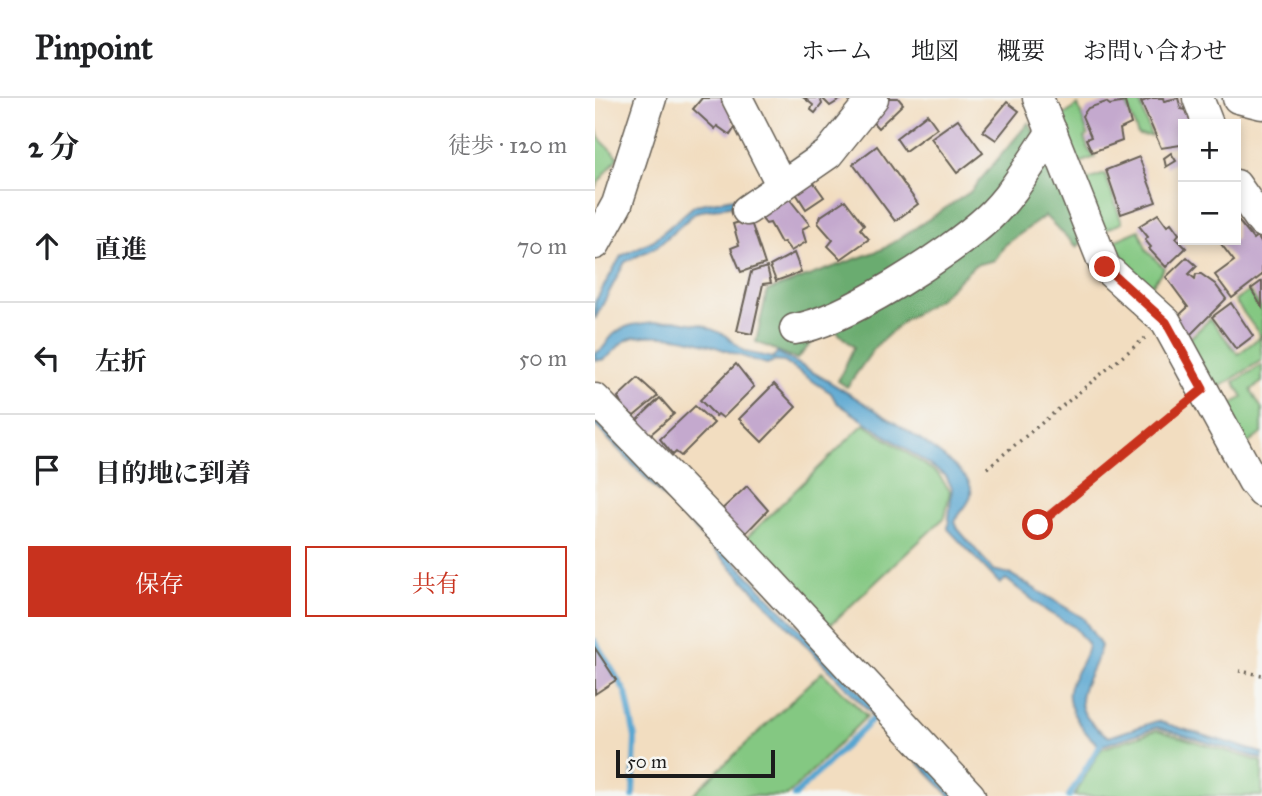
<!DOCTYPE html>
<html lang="ja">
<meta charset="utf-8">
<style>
body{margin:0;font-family:"IM FELL Great Primer","Noto Serif JP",serif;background:#f6f6f6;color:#202124}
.controls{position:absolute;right:21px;top:21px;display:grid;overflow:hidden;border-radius:0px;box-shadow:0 4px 10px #0003}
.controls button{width:63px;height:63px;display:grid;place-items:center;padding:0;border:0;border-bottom:2px solid #e0e0e0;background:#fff;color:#202124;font:35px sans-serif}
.scale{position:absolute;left:21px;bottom:18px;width:159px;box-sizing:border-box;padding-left:7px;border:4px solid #1c1c1c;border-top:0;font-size:19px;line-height:24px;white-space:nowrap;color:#1c1c1c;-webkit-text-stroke:5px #f6f6f2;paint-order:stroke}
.stop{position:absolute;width:21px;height:21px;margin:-16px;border:5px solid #c8321e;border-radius:50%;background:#fff}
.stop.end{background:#c8321e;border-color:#fff;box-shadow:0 2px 7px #0008}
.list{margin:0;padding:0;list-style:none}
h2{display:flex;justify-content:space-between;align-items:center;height:91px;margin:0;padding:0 28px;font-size:30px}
h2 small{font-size:23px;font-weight:400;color:#757577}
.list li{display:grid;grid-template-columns:46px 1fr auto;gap:21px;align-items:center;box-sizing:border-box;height:112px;padding:0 28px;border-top:2px solid #e0e0e0}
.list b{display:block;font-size:26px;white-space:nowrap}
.list em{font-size:23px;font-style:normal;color:#757577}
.actions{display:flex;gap:14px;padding:21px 28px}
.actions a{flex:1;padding:16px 0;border:2px solid #c8321e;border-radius:0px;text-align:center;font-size:24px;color:#c8321e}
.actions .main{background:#c8321e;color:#fff}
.icon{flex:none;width:38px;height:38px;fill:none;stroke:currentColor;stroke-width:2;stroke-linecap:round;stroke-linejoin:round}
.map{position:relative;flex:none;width:667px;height:698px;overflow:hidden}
header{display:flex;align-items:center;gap:42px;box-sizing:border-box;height:98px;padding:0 35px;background:#fff;border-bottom:2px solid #e0e0e0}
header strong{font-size:33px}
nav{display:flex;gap:38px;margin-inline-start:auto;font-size:24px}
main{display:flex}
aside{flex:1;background:#fff}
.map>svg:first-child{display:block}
.green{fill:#84c882;stroke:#50724f;stroke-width:2}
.forest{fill:#6bac70;stroke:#446446;stroke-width:2}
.water{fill:#56a5d0;stroke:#396076;stroke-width:2}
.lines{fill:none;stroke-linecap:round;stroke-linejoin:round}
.stream{stroke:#56a5d0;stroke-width:6}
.building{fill:#c4a9ce}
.minor-casing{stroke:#676055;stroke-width:33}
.path{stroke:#676055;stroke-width:3.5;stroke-dasharray:2 5;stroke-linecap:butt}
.minor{stroke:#fff;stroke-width:30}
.route{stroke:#c8321e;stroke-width:9}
</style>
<header>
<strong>Pinpoint</strong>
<nav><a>ホーム</a><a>地図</a><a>概要</a><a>お問い合わせ</a></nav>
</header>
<main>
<aside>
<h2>2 分<small>徒歩 · 120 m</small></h2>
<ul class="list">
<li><svg class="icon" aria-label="ahead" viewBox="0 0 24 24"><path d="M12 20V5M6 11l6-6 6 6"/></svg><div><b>直進</b></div><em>70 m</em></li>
<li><svg class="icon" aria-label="left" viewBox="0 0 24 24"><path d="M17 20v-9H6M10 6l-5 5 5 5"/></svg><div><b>左折</b></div><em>50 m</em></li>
<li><svg class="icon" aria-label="arrive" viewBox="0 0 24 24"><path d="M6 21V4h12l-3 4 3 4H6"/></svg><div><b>目的地に到着</b></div></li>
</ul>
<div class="actions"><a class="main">保存</a><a>共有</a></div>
</aside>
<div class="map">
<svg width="667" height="698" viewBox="0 0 667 698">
<rect width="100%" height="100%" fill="#f6f6f2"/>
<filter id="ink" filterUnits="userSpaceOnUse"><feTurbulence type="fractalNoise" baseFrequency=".0143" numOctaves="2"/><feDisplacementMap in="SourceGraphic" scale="14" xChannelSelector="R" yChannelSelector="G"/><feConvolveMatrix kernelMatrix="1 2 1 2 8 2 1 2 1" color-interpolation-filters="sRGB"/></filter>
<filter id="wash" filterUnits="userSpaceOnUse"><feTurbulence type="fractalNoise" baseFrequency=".00686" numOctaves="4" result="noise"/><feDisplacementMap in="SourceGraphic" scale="28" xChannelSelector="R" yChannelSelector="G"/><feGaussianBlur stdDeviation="1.57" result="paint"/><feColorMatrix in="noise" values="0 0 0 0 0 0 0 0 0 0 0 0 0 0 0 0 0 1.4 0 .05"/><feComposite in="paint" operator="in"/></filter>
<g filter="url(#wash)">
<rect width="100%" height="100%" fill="#f2ddc0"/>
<g class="green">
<polygon points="529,0 554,0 545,4 556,38 543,37"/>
<polygon points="483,7 493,37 489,40 494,53 500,59 482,66 461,23"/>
<polygon points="0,27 4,40 23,59 0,89"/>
<polygon points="510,76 527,125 507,133 489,83"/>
<polygon points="544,132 552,153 569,170 553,193 525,172 512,146"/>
<polygon points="654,193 667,211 667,240 640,203"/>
<polygon points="615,221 643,256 665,239 667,262 620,292 593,242"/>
<polygon points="667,267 667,284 656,292 667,311 667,335 646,351 628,312 648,299 639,284"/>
<polygon points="269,326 343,376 355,393 350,419 232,530 147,444"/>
<polygon points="227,574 272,618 192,698 96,698"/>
<polygon points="562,632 667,664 667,698 479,698 506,651"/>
</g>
<polygon class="forest" points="434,24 473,107 486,145 482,149 450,118 410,147 400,162 380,167 345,200 311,221 281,248 252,289 243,283 259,249 233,226 202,261 161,244 172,193 288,151 375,94"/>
<g class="water">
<polygon points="259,0 225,52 145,106 101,114 63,148 30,164 0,221 0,204 26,158 59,142 100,107 139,100 209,54 230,36"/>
<path d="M78 222 107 227 130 237 150 254 178 260 182 254C215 272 366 359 375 387 381 403 365 411 360 424L363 431 398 472 415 476 488 520 506 548C495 588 463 605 514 639L562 623 667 655V661L562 629 506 648C491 639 471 611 474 593 476 576 491 565 493 547L479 529 453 514 411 481 405 486 353 431 357 390 351 378 241 304 236 295 189 264 179 263 172 266C125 253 92 232 40 239 21 242 17 265 0 262V255C11 251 11 243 19 236 37 222 57 226 78 222Z"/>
<polygon points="0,317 364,698 355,698 0,327"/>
</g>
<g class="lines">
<g class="stream">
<polyline points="0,543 31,595 40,640 38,698"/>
<polyline points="199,698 279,620"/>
<polyline points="474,698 505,647"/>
</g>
</g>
<g id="blocks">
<g class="building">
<polygon points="107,0 130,0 127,5 136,11 140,19 137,25 141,28 135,37 122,28 120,31 98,11"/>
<polygon points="209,0 225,0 227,6 220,15 216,12 218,7"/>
<polygon points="227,0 248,0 235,8"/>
<polygon points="293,0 303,0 308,6 283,30 273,19"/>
<polygon points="557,0 568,0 569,3 583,0 586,11 591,12 597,26 588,26 586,47 566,50 546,4"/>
<polygon points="412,4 424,13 401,42 388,33"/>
<polygon points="511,4 515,7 530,4 536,26 525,31 527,43 497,54 491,41 496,39 487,18 493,10"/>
<polygon points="332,16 342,30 310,53 301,40"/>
<polygon points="363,21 388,55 362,75 336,40"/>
<polygon points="282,48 323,106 300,123 258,66"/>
<polygon points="576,55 581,63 571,69 569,60"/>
<polygon points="544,59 561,104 526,116 511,72"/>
<polygon points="214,78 229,99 211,111 197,89"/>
<polygon points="192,98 215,127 207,131 211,144 196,153 189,144 186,145 175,125 171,126 162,115"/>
<polygon points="250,102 269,127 265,131 274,141 246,161 233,148 238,142 223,125 226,118"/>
<polygon points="563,116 572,128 576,125 584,136 581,140 591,150 571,169 554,151 556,149 550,142 553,139 544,128"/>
<polygon points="641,120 658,141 662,138 667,146 667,177 637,200 620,177 639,163 623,142 641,142"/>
<polygon points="155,121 170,166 146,174 136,150 144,147 138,126"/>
<polygon points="199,155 206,174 181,183 175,168"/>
<polygon points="592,159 602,168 594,176 600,181 601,176 606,176 620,186 631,201 594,238 579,222 593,209 571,179"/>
<polygon points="172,169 176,185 168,186 157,236 142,233 156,174"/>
<polygon points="667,183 667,209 656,191"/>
<polygon points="636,205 658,238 641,251 617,219"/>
<polygon points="141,266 159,289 128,320 123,316 121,318 105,302"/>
<polygon points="43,280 63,298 39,318 35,315 32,318 21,306 25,304 23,299"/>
<polygon points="179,286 201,309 167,344 144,321"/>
<polygon points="65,300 79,316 56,336 41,327 43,321"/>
<polygon points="100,308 119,325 86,358 81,354 78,357 65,341"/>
<polygon points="152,388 173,412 147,439 123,415"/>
<polygon points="0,550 21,582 0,596"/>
</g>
</g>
</g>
<g filter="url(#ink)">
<use href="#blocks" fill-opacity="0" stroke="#676055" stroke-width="2"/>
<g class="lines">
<g class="minor-casing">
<g id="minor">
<polyline points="142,0 187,88"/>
<polyline points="443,0 510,169 571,224 658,383 667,394"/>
<polyline points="603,0 613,26"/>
<polyline points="643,0 667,6"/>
<polyline points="641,87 667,124"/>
<polyline points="152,112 233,56 278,0"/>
<polyline points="0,146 22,106 56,0"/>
<path d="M200 231C249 224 355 155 393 120 419 96 437 62 457 34"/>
<polyline points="0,301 145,451 375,698"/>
</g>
</g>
<g class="path">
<polyline points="392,370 550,240"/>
<polyline points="443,427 587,308"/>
<polyline points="644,573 667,577"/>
</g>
<use href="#minor" class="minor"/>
</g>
</g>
<g class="lines" filter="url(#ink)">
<polyline class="route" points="443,427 608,291 571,224 510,169"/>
</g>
</svg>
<div class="controls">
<button>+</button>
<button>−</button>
</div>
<div class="scale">50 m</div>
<div class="stop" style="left:443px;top:427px"></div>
<div class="stop end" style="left:510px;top:169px"></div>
</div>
</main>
